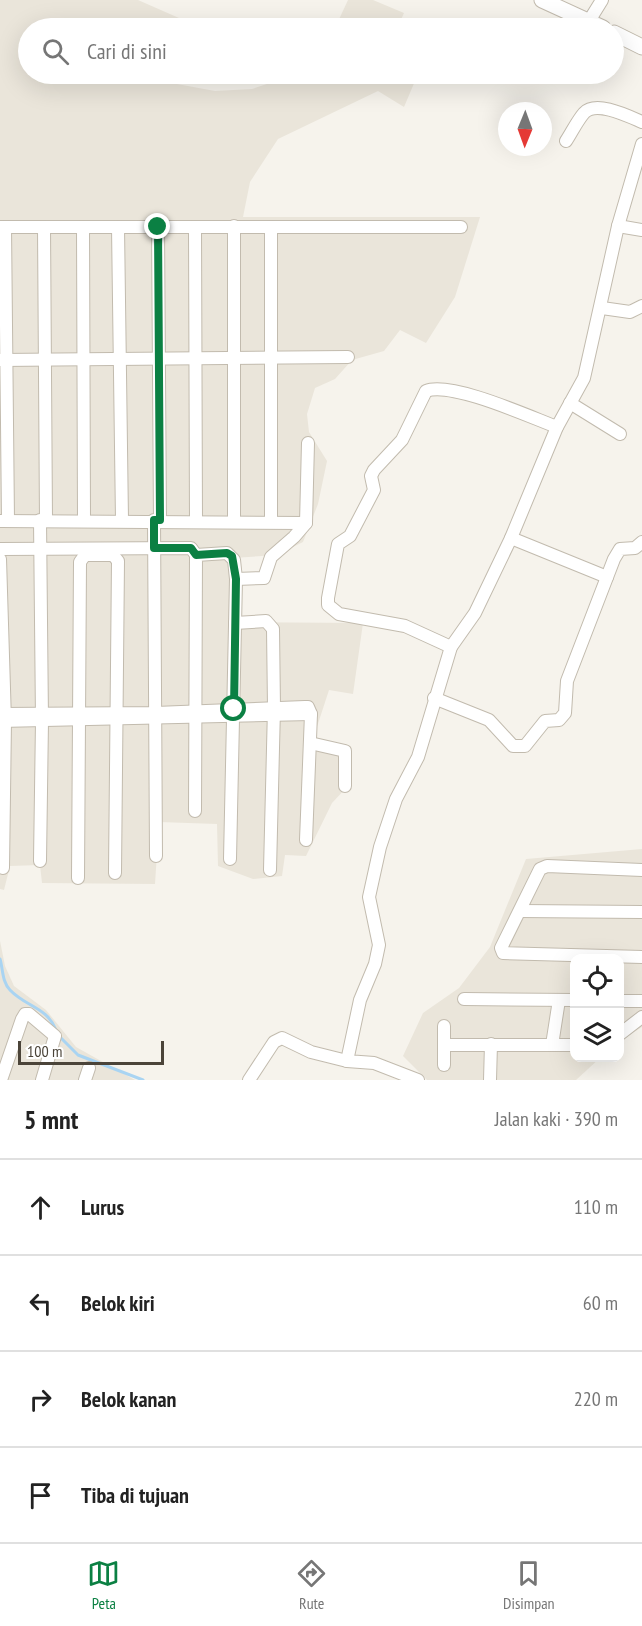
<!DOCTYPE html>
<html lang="id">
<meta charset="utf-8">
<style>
body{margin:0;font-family:"PT Sans Narrow",sans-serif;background:#f6f6f6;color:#222}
.controls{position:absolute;right:18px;bottom:18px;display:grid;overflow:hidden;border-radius:12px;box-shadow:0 6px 24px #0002}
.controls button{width:54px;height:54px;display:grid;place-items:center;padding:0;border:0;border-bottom:2px solid #e0e0e0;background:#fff;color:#222;font:30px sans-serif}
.compass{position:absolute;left:498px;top:102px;width:54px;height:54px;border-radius:50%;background:#fff;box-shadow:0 6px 24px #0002;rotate:181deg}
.scale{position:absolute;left:18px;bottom:15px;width:146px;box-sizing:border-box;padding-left:6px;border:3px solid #4b4439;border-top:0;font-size:16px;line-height:21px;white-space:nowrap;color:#4b4439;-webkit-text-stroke:4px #fff;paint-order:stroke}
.stop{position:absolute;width:18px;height:18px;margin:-14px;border:4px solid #0b8043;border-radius:50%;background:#fff}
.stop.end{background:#0b8043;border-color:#fff;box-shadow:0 2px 6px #0008}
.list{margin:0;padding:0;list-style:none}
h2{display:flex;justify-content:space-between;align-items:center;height:78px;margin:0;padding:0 24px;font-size:26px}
h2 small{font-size:20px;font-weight:400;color:#767676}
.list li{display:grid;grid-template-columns:39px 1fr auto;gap:18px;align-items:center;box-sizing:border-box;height:96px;padding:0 24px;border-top:2px solid #e0e0e0}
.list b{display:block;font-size:22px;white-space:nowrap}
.list em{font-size:20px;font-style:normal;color:#767676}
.icon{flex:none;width:33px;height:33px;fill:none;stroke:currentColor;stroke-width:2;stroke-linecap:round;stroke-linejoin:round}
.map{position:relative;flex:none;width:642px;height:1080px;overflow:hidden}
.search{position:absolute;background:#fff;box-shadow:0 6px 24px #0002;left:18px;right:18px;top:18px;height:66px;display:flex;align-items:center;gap:15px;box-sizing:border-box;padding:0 21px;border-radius:33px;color:#767676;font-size:22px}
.sheet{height:462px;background:#fff}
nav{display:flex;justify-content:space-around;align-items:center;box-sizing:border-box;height:84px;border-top:2px solid #e0e0e0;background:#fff;font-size:16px;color:#767676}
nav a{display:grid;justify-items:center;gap:3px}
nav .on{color:#0b8043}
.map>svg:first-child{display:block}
.residential{fill:#eae5da}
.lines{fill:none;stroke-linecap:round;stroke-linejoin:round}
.stream{stroke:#a9d4f2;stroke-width:3}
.minor-casing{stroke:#c2bbae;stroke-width:14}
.tertiary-casing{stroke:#c2bbae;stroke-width:17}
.minor{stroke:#fff;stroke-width:12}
.tertiary{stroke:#fff;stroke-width:15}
.route{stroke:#0b8043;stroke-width:8}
</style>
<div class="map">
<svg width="642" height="1080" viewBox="0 0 642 1080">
<rect width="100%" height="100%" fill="#f6f3ec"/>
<g class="residential">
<polygon points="0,0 138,0 179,18 176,28 28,28 28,74 175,74 177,84 215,91 252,89 297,74 418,74 404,107 378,91 278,139 250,182 243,217 480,217 455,297 426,343 400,330 384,351 352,360 335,379 315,388 307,414 309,432 327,461 318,504 303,542 277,555 233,558 233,622 363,623 353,694 329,690 314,736 346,751 348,786 332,803 306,856 285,855 282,876 253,879 218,866 217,824 159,822 155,884 42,883 40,865 10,866 4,890 0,889"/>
<polygon points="348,0 373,0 404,13 397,28 335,28"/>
<polygon points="642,849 642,1027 620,1041 620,958 574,958 574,1058 600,1058 576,1080 427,1080 403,1056 423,1013 459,988 490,947 526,859"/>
<polygon points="0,941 5,966 14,986 46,1010 76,1047 135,1080 0,1080"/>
</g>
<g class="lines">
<g class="stream">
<path d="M0 959C3 969 2 982 10 990 26 1007 47 1007 56 1030"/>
<polyline points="59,1036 78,1055 143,1080"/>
</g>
<g class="minor-casing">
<g id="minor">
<polyline points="589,21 602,0"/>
<path d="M566 141C572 132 577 121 584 113 596 100 628 116 642 122"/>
<polyline points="618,226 642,230"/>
<polyline points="0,227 461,227"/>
<polyline points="5,227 8,521"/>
<polyline points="44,227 46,520"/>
<polyline points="83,227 84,520"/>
<polyline points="118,227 122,520"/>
<polyline points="158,227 160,520"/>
<polyline points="195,227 196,521"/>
<polyline points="271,227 271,522"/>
<polyline points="602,308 630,312 642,306"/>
<polyline points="0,360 348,357"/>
<polyline points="570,403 620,434"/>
<polyline points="40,520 42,721 40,861"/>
<polyline points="154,520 156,856"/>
<polyline points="0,521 306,523 308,443"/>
<polyline points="234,521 234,226"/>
<polyline points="511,538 607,577"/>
<polyline points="0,549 191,548 196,555"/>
<polyline points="0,559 5,721 3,868"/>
<polyline points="236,579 264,578 271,557 294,537 306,523"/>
<polyline points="235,623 266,621 273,629 274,708 270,870"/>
<path d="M451 647 405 626 339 614 328 605V598L338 544 350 536 374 490 371 476 374 470 402 440 426 391C451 381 530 417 557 427"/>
<polyline points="434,698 489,720 513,746 525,746 545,721 559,720 565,713 567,681 614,559 620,549 635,548 642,542"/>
<polyline points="0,714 156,713 305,707 308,707 311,714 0,721"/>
<polyline points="310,743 345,751 345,786"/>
<polyline points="195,811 196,555 227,553 234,560 236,579 230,859"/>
<polyline points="306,840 311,714"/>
<polyline points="642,870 547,866 540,869 501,948 503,953 642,957"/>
<polyline points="78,878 80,562 85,555 113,555 118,561 115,873"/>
<polyline points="520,911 642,912"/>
<polyline points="464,999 574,1000"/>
<polyline points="620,1001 642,1001"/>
<polyline points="620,1034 642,1017"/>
<polyline points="444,1045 574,1045"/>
<polyline points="552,1045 559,1000"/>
<polyline points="444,1065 444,1026"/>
<polyline points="1,1080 22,1019 25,1014 29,1014 55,1036 42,1080"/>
<polyline points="85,1080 89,1068"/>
<polyline points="249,1080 274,1042 282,1038 311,1052 347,1061"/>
<polyline points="418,1080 374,1063 347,1061 360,1000 375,964 379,945 369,897 380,847 396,799 418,757 451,647 475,613 511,538 557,427 584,378 618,226 642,144"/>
<polyline points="490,1080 491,1044"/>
</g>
</g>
<g class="tertiary-casing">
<g id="tertiary">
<polyline points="542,0 603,28"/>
<polyline points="614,33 642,47"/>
</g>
</g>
<use href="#minor" class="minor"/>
<use href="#tertiary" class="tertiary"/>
</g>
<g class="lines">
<polyline class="route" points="158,227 160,520 154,520 154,548 191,548 196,555 227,553 232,556 236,579 234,709"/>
</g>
</svg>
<div class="controls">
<button><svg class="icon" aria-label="locate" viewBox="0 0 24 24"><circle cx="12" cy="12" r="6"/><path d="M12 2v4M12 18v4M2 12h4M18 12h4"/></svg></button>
<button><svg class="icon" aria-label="layers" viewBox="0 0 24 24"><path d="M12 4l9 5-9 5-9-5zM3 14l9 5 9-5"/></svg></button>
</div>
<svg class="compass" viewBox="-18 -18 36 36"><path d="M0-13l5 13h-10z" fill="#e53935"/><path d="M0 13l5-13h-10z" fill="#767676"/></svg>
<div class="scale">100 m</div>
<div class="stop" style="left:234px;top:709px"></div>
<div class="stop end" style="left:158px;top:227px"></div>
<div class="search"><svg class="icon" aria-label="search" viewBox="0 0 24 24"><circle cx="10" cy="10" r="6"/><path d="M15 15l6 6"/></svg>Cari di sini</div>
</div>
<section class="sheet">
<h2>5 mnt<small>Jalan kaki · 390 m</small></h2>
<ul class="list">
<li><svg class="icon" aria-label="ahead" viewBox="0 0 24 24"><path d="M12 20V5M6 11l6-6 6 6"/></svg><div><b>Lurus</b></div><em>110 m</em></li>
<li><svg class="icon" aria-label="left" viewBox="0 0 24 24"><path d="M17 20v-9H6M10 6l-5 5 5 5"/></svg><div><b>Belok kiri</b></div><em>60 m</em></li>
<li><svg class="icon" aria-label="right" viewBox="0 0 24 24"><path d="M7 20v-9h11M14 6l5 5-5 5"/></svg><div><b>Belok kanan</b></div><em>220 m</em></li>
<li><svg class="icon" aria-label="arrive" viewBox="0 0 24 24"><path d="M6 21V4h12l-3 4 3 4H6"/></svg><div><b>Tiba di tujuan</b></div></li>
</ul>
</section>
<nav>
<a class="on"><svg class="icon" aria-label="map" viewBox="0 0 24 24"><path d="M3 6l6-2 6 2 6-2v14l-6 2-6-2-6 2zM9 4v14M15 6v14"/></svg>Peta</a>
<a><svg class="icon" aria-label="directions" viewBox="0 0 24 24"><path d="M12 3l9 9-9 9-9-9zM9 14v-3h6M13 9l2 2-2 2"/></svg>Rute</a>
<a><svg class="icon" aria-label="saved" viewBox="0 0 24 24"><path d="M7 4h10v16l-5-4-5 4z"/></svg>Disimpan</a>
</nav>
